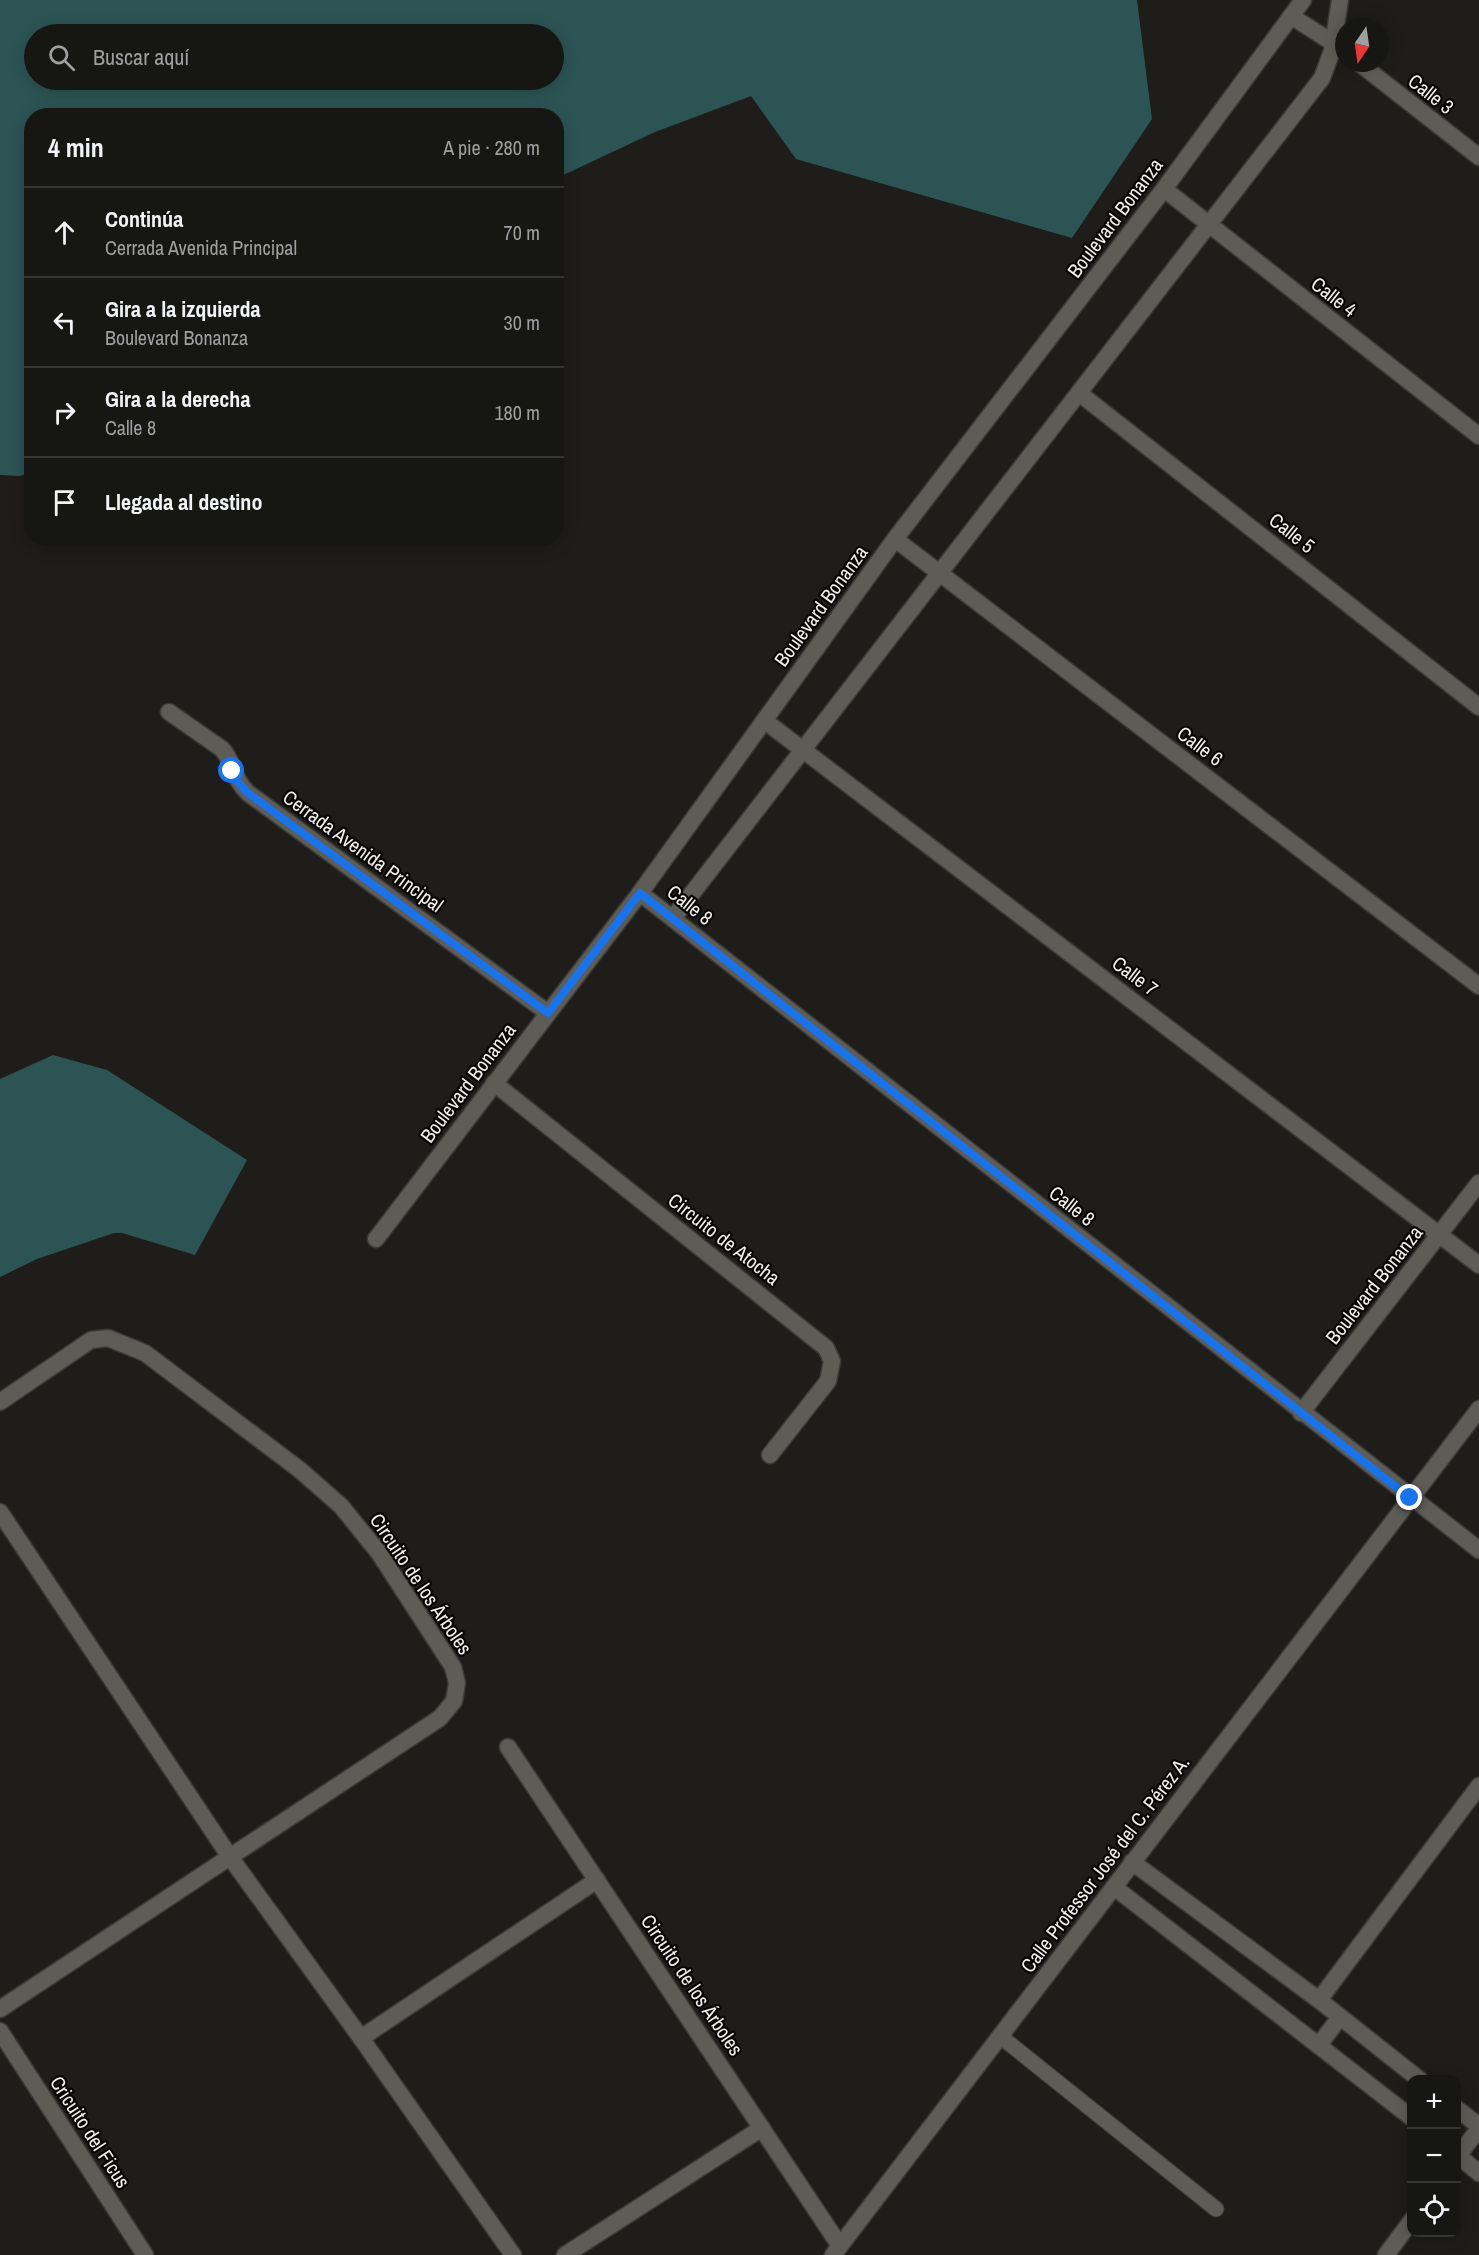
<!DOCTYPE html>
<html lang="es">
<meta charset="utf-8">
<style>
body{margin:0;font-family:"Archivo Narrow",sans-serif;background:#232321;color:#f1f3f6}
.controls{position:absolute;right:18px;bottom:18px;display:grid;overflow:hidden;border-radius:12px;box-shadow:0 3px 15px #0003}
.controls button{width:54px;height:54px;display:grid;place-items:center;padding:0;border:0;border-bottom:2px solid #353533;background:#161613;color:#f1f3f6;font:30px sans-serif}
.compass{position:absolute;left:1335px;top:18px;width:54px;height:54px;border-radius:50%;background:#161613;box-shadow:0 3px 15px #0003;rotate:193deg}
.stop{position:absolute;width:18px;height:18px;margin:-14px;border:4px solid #1a73e8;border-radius:50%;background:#fff}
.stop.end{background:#1a73e8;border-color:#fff;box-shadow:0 2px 6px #0008}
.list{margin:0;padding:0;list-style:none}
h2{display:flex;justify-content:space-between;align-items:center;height:78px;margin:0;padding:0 24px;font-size:26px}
h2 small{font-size:20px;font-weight:400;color:#9e9fa0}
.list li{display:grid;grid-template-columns:39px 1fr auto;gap:18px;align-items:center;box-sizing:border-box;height:90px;padding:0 24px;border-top:2px solid #353533}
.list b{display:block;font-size:22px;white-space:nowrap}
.list p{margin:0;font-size:20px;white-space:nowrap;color:#9e9fa0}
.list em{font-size:20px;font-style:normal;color:#9e9fa0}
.icon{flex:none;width:33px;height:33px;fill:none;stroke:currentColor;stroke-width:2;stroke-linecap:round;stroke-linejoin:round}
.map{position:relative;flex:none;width:1479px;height:2255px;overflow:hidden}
.search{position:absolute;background:#161613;box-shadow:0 3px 15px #0003;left:24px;top:24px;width:540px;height:66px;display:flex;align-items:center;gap:15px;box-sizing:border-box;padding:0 21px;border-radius:33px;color:#9e9fa0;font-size:22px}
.panel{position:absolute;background:#161613;box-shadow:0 3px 15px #0003;left:24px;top:108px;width:540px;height:438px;border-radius:24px}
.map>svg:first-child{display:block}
.water{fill:#2d5455;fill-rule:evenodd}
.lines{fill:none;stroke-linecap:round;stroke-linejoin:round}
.service-casing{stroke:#3b3a38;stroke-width:17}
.minor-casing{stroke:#3b3a38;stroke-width:19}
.service{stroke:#5d5c57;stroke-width:15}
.minor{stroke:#5d5c57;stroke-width:16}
.route{stroke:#1a73e8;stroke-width:8}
.labels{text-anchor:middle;stroke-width:4.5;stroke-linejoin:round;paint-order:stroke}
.street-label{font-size:20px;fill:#f0efec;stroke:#080706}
</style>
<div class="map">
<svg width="1479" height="2255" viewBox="0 0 1479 2255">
<rect width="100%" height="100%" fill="#1e1d19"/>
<g class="water">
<path d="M0 0H1137L1152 119 1072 238 796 159 751 96 655 132 557 178 556 116H32L31 473 19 476 0 475ZM34 34H554V80H34Z"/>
<polygon points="53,1055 107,1070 247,1160 195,1255 122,1233 114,1233 37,1259 0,1277 0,1079"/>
</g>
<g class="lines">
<g class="service-casing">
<polyline id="service" points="1000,2036 1216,2209"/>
</g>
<g class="minor-casing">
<g id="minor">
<polyline points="1291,16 1341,48"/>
<polyline points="1359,63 1479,157"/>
<polyline points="1164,189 1479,436"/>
<polyline points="1079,393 1479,707"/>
<polyline points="895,539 1479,986"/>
<path d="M169 712 222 749C235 763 232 778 248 793L548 1013"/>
<polyline points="765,721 1479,1265"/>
<polyline points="640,893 1479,1550"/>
<polyline points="673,918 1322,78 1332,51 1340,0"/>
<polyline points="494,1083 826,1348 832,1361 828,1381 770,1455"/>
<polyline points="376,1239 640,893 895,539 1164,189 1303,0"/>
<polyline points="0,1402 91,1340 108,1338 145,1353 300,1470 341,1506 379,1553 453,1667 457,1683 454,1701 440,1718 0,2009"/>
<polyline points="1301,1413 1479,1183"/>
<polyline points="0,1512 230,1857 361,2038 513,2255"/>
<polyline points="508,1747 840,2246"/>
<polyline points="1132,1862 1319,2000 1420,2080"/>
<polyline points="1114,1887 1412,2118"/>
<polyline points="1319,2000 1479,1786"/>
<polyline points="0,2031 145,2255"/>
<polyline points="361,2038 597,1880"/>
<polyline points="1319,2045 1340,2017"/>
<polyline points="1456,2108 1479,2126"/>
<polyline points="1456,2154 1479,2173"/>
<polyline points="1456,2158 1479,2129"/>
<polyline points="565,2255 762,2128"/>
<polyline points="833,2255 1479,1409"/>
<polyline points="1386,2255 1412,2220"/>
</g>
</g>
<use href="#service" class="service"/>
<use href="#minor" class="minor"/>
</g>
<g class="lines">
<polyline class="route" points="232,771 236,780 248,793 548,1013 640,893 1410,1498"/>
</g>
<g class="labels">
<g class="street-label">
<text transform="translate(1431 94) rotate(38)" y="7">Calle 3</text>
<text transform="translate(1115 218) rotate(-53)" y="7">Boulevard Bonanza</text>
<text transform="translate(1334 297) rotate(38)" y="7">Calle 4</text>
<text transform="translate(1292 533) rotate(38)" y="7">Calle 5</text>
<text transform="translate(821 606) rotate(-54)" y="7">Boulevard Bonanza</text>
<text transform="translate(1200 746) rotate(37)" y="7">Calle 6</text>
<text transform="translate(363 851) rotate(36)" y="7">Cerrada Avenida Principal</text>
<text transform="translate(690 905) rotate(38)" y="7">Calle 8</text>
<text transform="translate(1135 976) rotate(37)" y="7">Calle 7</text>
<text transform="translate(468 1083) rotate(-53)" y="7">Boulevard Bonanza</text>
<text transform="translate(1072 1206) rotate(38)" y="7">Calle 8</text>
<text transform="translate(724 1239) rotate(38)" y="7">Circuito de Atocha</text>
<text transform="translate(1374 1285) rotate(-52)" y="7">Boulevard Bonanza</text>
<text transform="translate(421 1584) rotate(56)" y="7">Circuito de los Árboles</text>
<text transform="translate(1105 1864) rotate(-53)" y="7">Calle Professor José del C. Pérez A.</text>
<text transform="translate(692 1985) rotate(56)" y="7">Circuito de los Árboles</text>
<text transform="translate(90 2132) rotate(57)" y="7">Cricuito del Ficus</text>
</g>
</g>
</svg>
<div class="controls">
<button>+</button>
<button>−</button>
<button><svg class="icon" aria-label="locate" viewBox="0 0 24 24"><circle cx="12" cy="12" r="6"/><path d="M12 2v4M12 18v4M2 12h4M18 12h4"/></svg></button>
</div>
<svg class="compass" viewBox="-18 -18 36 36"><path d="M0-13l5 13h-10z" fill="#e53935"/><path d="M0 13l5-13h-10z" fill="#9e9fa0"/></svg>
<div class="stop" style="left:232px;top:771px"></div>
<div class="stop end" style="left:1410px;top:1498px"></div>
<div class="search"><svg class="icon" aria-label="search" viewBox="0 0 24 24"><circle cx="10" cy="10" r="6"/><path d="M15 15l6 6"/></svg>Buscar aquí</div>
<section class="panel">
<h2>4 min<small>A pie · 280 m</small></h2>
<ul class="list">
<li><svg class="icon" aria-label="ahead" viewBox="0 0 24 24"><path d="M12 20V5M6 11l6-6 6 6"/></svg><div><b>Continúa</b><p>Cerrada Avenida Principal</p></div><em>70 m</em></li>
<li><svg class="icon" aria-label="left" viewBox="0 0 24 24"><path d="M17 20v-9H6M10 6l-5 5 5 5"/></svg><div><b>Gira a la izquierda</b><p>Boulevard Bonanza</p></div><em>30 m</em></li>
<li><svg class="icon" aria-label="right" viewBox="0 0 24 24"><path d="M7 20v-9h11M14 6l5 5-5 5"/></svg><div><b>Gira a la derecha</b><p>Calle 8</p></div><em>180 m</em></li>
<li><svg class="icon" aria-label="arrive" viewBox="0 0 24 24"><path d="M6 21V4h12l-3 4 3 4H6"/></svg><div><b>Llegada al destino</b></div></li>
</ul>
</section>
</div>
